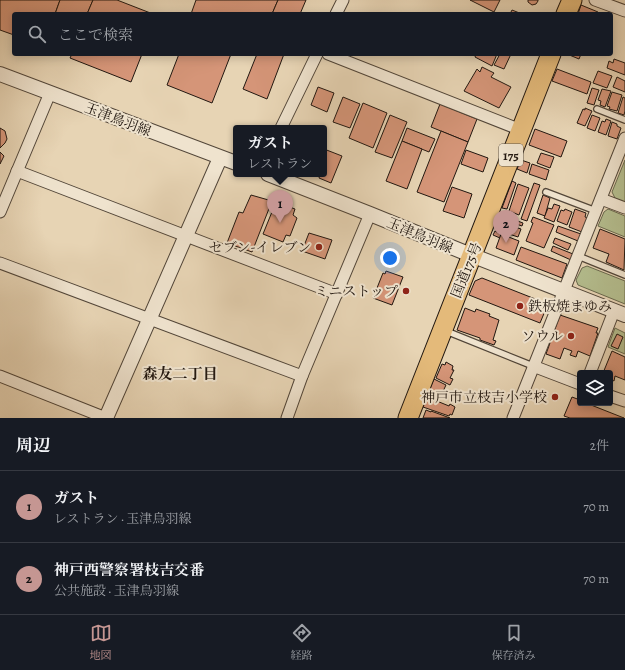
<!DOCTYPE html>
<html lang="ja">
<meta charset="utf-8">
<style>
body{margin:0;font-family:Alegreya,"Noto Serif JP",serif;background:#242831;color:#f1f3f6}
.controls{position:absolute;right:12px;bottom:12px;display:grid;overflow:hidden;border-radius:4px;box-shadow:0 2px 10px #0003}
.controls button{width:36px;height:36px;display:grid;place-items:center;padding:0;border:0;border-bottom:1px solid #363941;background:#171b24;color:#f1f3f6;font:20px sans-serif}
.you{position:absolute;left:390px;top:258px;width:14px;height:14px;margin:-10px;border:3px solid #fff;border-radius:50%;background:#1a73e8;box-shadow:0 0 0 6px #1a73e833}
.badge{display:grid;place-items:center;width:26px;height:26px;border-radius:50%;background:#c59692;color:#111;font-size:13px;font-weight:700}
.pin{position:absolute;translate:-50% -33px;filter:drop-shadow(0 1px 2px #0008)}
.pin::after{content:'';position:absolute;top:21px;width:14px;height:12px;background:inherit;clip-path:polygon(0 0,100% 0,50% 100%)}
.popup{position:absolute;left:233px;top:125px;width:94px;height:52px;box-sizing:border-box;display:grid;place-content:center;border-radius:4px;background:#171b24;filter:drop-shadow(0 1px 3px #0005);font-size:13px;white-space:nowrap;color:#9ea1a6}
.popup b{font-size:15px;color:#f1f3f6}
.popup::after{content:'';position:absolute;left:50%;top:100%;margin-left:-8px;border:8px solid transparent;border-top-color:#171b24}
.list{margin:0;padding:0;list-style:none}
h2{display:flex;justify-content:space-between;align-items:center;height:52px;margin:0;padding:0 16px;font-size:17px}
h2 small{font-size:13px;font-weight:400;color:#9ea1a6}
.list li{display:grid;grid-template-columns:26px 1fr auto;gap:12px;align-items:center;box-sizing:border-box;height:72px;padding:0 16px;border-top:1px solid #363941}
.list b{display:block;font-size:15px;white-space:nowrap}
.list p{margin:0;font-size:13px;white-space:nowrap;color:#9ea1a6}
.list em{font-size:13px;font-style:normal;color:#9ea1a6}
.icon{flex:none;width:22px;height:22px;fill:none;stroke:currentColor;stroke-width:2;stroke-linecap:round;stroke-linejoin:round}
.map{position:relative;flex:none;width:625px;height:418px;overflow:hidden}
.search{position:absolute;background:#171b24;box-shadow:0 2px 10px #0003;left:12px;right:12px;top:12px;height:44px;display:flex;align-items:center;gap:10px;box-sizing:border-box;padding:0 14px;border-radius:4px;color:#9ea1a6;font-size:15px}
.sheet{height:196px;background:#171b24}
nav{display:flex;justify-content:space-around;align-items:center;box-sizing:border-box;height:56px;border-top:1px solid #363941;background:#171b24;font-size:11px;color:#9ea1a6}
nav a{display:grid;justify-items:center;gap:2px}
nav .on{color:#c59692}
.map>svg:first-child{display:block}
.green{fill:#b4bd8e;stroke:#6a6a4f}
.building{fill:#d59578;stroke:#211710}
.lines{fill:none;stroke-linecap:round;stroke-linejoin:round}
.service-casing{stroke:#524639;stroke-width:8}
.minor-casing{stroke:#524639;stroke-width:13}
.tertiary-casing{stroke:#524639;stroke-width:16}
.trunk-casing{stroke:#211710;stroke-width:21}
.service{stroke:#efe3ce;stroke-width:5.5}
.minor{stroke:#efe3ce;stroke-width:11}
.tertiary{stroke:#efe3ce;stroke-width:14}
.trunk{stroke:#e4ba7a;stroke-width:19}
.poi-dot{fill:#8f2418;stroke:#efe3ce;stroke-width:1.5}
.labels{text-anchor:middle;stroke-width:4;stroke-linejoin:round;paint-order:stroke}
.shield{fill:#efe3ce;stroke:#5f5449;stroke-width:1}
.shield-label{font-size:13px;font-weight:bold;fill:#211710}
.street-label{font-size:14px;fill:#211710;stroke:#efe3ce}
.poi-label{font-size:14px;fill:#211710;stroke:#efe3ce;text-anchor:end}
.neighbourhood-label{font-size:15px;font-weight:bold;fill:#211710;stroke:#efe3ce}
</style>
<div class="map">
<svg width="625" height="418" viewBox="0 0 625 418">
<rect width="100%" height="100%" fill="#e7d4b4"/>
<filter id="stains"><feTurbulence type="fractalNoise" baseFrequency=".005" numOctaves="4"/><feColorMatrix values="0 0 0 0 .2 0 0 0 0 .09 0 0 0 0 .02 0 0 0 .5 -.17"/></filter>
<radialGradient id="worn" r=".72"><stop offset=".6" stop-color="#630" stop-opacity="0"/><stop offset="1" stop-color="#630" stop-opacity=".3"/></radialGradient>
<g class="green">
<polygon points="625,160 625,204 616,200 612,192"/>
<polygon points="608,209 625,216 625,237 598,226 604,212"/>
<polygon points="587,266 625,281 625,304 578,285 576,280 582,268"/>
<polygon points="615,328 625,333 625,354 608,347"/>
</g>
<g class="building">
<polygon points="0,0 60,0 55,14 14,14 14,35 0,30"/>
<polygon points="60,0 93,0 87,14 55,14"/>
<polygon points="93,0 117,0 153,14 87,14"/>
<polygon points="196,0 278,0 272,14 191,14"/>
<polygon points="278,0 306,0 300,14 272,14"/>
<polygon points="470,0 500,0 494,12"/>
<polygon points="528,0 538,0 538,1 536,4 532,5 528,2"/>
<polygon points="581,5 598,12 598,14 578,14"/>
<polygon points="512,10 522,14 510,14"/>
<polygon points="72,54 142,54 131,82 70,58"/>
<polygon points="179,54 231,54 212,103 167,85"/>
<polygon points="257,54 284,54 267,99 243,89"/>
<polygon points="476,54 497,54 492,66 475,57"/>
<polygon points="500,54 511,54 504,69 494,65"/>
<polygon points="567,54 581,54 579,59"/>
<polygon points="614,59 625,63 625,75 607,68 609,61 613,63"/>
<polygon points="482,67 494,73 491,77 511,87 499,108 464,91 477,69 480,72"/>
<polygon points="557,69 591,82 587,94 552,81"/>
<polygon points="598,71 612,76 607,88 593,83"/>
<polygon points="617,77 625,81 625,92 613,87"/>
<polygon points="318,87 334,93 327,112 311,105"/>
<polygon points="592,88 599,90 594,105 587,103"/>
<polygon points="602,89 611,91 605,107 600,105 601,101 598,100"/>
<polygon points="612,92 622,95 617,111 609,109 610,107 607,106"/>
<polygon points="343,97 360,104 350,128 333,122"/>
<polygon points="623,97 625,98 625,111 624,115 618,113"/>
<polygon points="363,103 387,113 373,148 349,138"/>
<polygon points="440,104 477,119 468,142 431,127"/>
<polygon points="585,108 592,111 585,126 577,123 583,109 585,110"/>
<polygon points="390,115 407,122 392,158 375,152"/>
<polygon points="592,115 600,118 595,131 587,128"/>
<polygon points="606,119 611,121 606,135 598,132 602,121 605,122"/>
<polygon points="612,122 617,124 617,126 621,128 617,139 608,136"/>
<polygon points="0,128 5,131 7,139 5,143 0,148"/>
<polygon points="407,128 435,139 429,152 402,141"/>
<polygon points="535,129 567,141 561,157 529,145"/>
<polygon points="441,131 468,142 444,202 417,192"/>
<polygon points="402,141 422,149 407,189 386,181"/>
<polygon points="324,149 342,156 331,183 319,178 320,174 324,174"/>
<polygon points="466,150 488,158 483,172 461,164"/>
<polygon points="0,152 4,156 0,164"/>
<polygon points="541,153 554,157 550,168 537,163"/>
<polygon points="521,160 530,163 527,173 517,169"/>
<polygon points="532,164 549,170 546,180 529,174"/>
<polygon points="512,181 516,183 507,209 502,208"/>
<polygon points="534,183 540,185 527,221 521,219"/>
<polygon points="518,184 529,188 519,215 509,211"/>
<polygon points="452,187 472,194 464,218 443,211"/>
<polygon points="251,195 272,201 252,252 227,243 239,212 243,213"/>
<polygon points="543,195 550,198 545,216 537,213"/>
<polygon points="276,202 295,209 293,215 297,218 290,236 286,235 283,242 263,234"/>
<polygon points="554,204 560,206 554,222 544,218 548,208 552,209"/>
<polygon points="565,209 572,212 567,225 557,221 561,210 564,211"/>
<polygon points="575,209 586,213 585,217 588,218 582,232 569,227"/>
<polygon points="501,215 523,223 522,226 499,218"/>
<polygon points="533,217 554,225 544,248 526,241 533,223 531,222"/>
<polygon points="503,223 521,229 518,237 500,231"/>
<polygon points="558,226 581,234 578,241 556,232"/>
<polygon points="600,229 625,239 624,270 606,262 609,254 593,248"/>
<polygon points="495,231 501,234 500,238 493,235"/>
<polygon points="309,233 332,240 325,259 302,251"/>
<polygon points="501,234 519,241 514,255 496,248"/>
<polygon points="555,238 571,244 568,250 553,243"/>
<polygon points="553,246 573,254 571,260 551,251"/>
<polygon points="521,247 567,264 562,278 516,260"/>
<polygon points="386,271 403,277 392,305 373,298 383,273 385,274"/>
<polygon points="482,278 548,304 540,323 469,295 475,281"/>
<polygon points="465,308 475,312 476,309 490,314 489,316 499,320 493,340 496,341 494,345 480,340 480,338 457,330"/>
<polygon points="560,315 598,328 596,333 598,333 590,356 578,351 576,357 570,355 572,351 564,348 560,359 546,354"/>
<polygon points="617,334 623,337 618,349 611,346"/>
<polygon points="612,351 625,357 625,380 615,376 614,381 610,379 610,373 603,373"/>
<polygon points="446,362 453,366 452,370 454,370 450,378 453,379 450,385 436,378 442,364 445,365"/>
<polygon points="434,379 446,385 439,400 427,395"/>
<polygon points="427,397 449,406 450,404 455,407 452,415 450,414 449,416 423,407"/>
<polygon points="572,397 580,400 580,403 586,403 624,418 570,418 564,416"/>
<polygon points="426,410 431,412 431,411 450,418 423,418"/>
</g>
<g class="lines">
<g class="service-casing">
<g id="service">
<polyline points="597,109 625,120"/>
<polyline points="546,192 596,211"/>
<polyline points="578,256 625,275"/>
<polyline points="446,331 533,366"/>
</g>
</g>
<g class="minor-casing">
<g id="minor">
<polyline points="595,0 625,11"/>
<polyline points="336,14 343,0"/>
<polyline points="328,54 521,130"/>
<polyline points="281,128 317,54"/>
<polyline points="17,171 337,294"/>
<polyline points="601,199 625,208"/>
<polyline points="0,212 50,93"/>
<polyline points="0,263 302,376"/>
<polyline points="533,366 580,384"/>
<polyline points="590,373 614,311"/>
<polyline points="0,376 106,418"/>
<polyline points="610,396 625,401"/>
<polyline points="287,418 302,376 370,214"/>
<polyline points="513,418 625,138"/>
</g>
</g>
<g class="tertiary-casing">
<g id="tertiary">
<polyline points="0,74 236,163"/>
<polyline points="268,174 370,214 461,251 625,315"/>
<polyline points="106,418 220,158"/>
</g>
</g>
<g class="trunk-casing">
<g id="trunk">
<polyline points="566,14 572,0"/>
<polyline points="408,418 551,54"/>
</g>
</g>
<use href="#service" class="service"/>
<use href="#minor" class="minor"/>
<use href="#tertiary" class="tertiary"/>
<use href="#trunk" class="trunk"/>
</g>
<g class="poi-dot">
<circle cx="319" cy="247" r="4"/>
<circle cx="406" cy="291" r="4"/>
<circle cx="520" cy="306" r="4"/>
<circle cx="571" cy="336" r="4"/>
<circle cx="555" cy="397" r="4"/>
</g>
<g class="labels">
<rect class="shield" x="499" y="144" width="24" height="22" rx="3"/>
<g class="shield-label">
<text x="511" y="160">175</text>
</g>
<g class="street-label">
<text transform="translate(118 119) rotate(21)" y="5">玉津鳥羽線</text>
<text transform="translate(420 235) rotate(23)" y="5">玉津鳥羽線</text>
<text transform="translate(466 270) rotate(-68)" y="5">国道175号</text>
</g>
<g class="poi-label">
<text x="311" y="252">セブン-イレブン</text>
<text x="398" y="296">ミニストップ</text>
<text x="528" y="311" text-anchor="start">鉄板焼まゆみ</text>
<text x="563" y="341">ソウル</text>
<text x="547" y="402">神戸市立枝吉小学校</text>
</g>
<g class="neighbourhood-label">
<text x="180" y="379">森友二丁目</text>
</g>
</g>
<rect width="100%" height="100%" filter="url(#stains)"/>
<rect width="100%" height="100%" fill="url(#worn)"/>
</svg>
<div class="controls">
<button><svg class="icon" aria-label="layers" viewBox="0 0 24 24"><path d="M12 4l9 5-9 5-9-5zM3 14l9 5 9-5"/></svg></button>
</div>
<div class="you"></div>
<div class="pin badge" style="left:280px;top:223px">1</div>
<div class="popup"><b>ガスト</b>レストラン</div>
<div class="pin badge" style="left:506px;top:243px">2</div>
<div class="search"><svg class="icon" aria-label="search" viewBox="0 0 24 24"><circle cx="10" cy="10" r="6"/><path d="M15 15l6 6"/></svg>ここで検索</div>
</div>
<section class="sheet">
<h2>周辺<small>2件</small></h2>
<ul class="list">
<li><span class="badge">1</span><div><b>ガスト</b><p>レストラン · 玉津鳥羽線</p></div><em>70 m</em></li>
<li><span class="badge">2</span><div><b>神戸西警察署枝吉交番</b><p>公共施設 · 玉津鳥羽線</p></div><em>70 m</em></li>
</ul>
</section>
<nav>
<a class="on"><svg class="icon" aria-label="map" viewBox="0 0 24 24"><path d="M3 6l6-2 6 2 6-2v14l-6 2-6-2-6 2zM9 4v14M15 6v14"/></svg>地図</a>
<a><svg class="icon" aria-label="directions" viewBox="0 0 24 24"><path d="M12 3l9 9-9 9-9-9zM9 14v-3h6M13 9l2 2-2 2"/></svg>経路</a>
<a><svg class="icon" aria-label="saved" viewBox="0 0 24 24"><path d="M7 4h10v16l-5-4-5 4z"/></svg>保存済み</a>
</nav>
